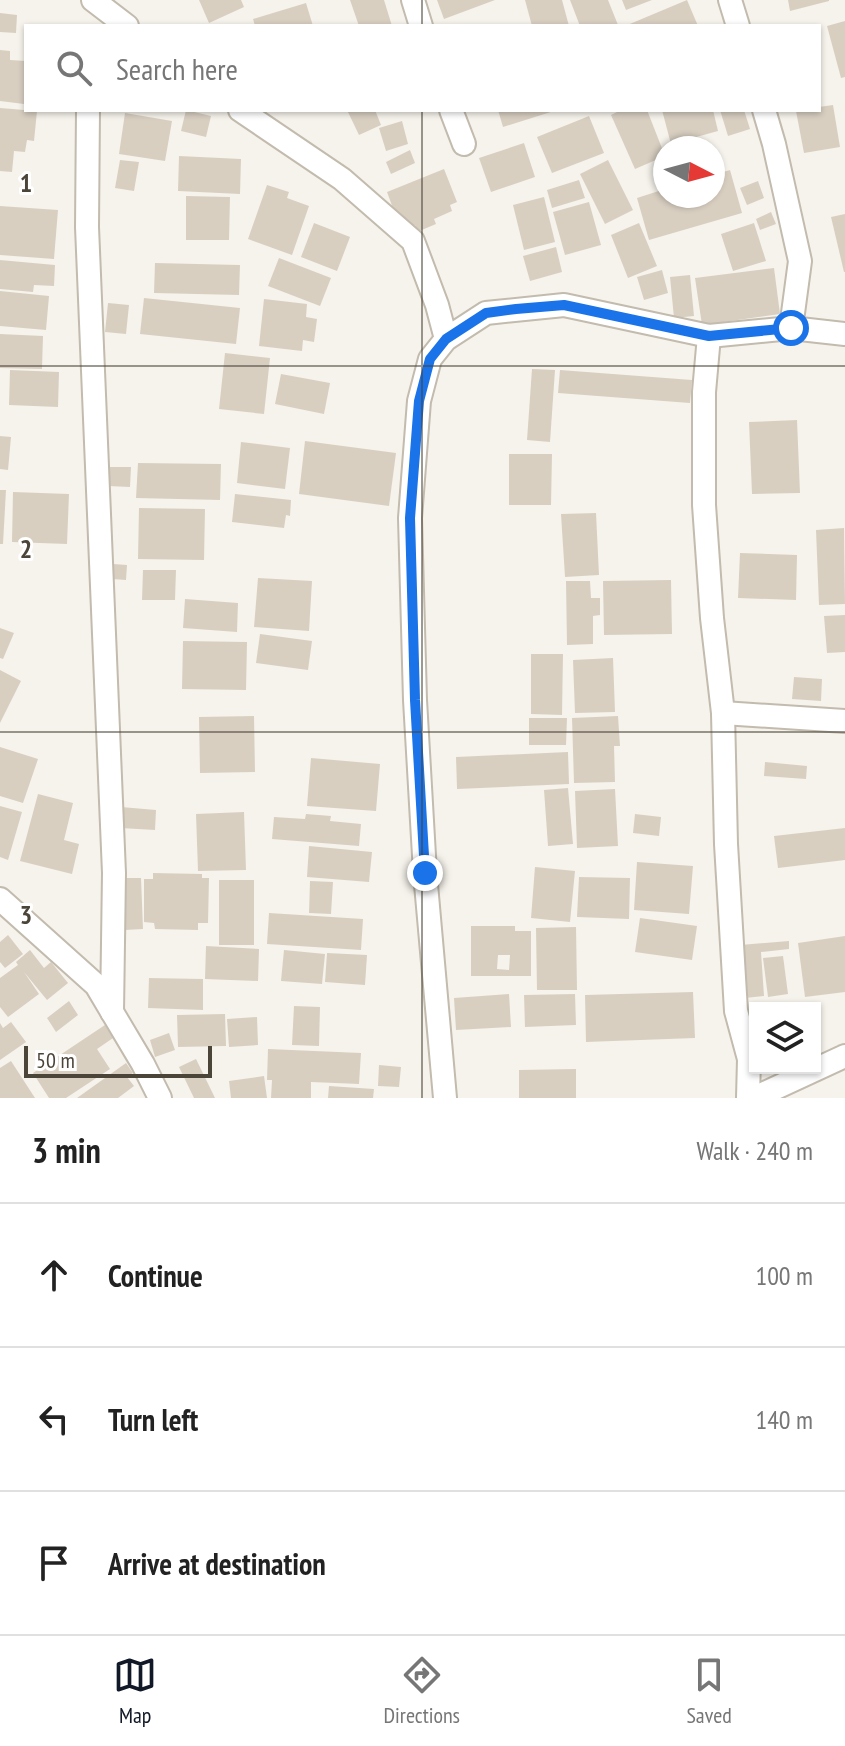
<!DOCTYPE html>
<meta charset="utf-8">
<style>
body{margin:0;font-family:"PT Sans Narrow",sans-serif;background:#f6f6f6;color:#222}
.controls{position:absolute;right:24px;bottom:24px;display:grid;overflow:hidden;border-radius:0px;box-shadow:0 2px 6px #0004}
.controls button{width:72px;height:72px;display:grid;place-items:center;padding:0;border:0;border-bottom:2px solid #e0e0e0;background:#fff;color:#222;font:40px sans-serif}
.compass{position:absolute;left:653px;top:136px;width:72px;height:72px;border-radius:50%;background:#fff;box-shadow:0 2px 6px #0004;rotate:96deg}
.scale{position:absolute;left:24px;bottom:20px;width:188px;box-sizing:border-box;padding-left:8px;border:4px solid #4b4439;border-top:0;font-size:22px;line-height:28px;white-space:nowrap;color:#4b4439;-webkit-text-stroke:6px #fff;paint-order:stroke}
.stop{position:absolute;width:24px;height:24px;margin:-18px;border:6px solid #1a73e8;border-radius:50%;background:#fff}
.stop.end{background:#1a73e8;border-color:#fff;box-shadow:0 2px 8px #0008}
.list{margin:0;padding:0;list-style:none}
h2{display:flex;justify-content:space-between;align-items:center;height:104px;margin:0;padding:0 32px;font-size:34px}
h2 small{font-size:26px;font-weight:400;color:#767676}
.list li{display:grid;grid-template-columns:52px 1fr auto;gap:24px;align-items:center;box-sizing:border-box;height:144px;padding:0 32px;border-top:2px solid #e0e0e0}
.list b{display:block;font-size:30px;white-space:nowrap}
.list em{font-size:26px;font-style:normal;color:#767676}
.icon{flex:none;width:44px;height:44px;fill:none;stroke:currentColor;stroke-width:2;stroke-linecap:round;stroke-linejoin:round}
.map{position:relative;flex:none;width:845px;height:1098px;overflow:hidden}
.search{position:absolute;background:#fff;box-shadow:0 2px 6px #0004;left:24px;right:24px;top:24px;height:88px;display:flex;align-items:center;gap:20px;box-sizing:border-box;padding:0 28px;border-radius:0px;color:#767676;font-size:30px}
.sheet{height:536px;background:#fff}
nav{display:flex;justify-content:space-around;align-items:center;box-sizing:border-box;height:112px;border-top:2px solid #e0e0e0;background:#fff;font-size:22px;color:#767676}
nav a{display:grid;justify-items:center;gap:4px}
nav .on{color:#111827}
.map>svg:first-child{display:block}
.building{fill:#d8cfc1;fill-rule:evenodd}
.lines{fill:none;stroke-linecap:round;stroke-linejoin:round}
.street-casing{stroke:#c2bbae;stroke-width:26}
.street{stroke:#fff;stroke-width:22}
.route{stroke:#1a73e8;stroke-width:10}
.grid{fill:none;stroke:#4b4439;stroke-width:2;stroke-opacity:0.55}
.grid-label{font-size:26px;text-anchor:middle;font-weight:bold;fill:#4b4439;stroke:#fff;stroke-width:6;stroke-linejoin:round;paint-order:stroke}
</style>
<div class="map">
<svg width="845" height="1098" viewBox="0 0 845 1098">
<rect width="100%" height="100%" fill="#f6f3ec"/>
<g class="building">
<polygon points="199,0 241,0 244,7 209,23"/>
<polygon points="350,0 384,0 392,26 359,26"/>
<polygon points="437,0 495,0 444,19"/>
<polygon points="525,0 562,0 569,26 532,26"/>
<polygon points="570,0 608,0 618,25 580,26"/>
<polygon points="622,0 652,0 626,10"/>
<polygon points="687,0 698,26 625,26"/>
<polygon points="788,0 829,0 829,1 790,11"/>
<polygon points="306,3 313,26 255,26 253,19"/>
<polygon points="0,13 17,15 16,33 0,32"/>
<polygon points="845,21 845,77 841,78 827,26"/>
<polygon points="0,50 10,51 10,60 26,61 24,104 0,101"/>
<polygon points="833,105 840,147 804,153 796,111 819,110 819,107"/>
<polygon points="0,108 37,111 34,141 27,140 25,152 14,151 12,172 0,171"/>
<polygon points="186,110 211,116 206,137 181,131"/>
<polygon points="347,110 375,110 381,125 359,135"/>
<polygon points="498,110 554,110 554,111 503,127"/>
<polygon points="621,110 647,110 665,156 635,169 611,115"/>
<polygon points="662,110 713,110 718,131 671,144"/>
<polygon points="720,110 744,110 750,129 728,136"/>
<polygon points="125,113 172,121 165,161 119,154"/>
<polygon points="589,116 604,153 552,173 537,137"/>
<polygon points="402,121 408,144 386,151 379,128"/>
<polygon points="524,143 535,177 491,192 479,158"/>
<polygon points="410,150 415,163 391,174 386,162"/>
<polygon points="179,156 241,159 240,194 178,191"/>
<polygon points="120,160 139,162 134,191 115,188"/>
<polygon points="608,160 633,210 605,224 580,174"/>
<polygon points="444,169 457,202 450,205 452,211 434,219 436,224 417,232 415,225 401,230 387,192"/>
<polygon points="730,170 742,213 649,240 637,198 665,189 665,196 713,196 713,175"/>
<polygon points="579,180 585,198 552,208 547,190"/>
<polygon points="758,181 764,198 747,205 740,188"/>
<polygon points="267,185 289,192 287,198 309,206 292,255 248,239"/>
<polygon points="186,196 230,197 229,240 186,240"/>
<polygon points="544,197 555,242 524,250 513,205"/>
<polygon points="589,202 601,245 565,255 553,212"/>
<polygon points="0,206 58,210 54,259 0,255"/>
<polygon points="771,212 776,224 760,230 756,219"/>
<polygon points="845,214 845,272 844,272 831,217"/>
<polygon points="314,223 350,237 337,271 301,257"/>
<polygon points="639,223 657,266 628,278 611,235"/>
<polygon points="754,223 766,261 733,271 721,234"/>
<polygon points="556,247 562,272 530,281 523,256"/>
<polygon points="279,258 331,278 320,306 268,286"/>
<polygon points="0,260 55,265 54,286 34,285 33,292 0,289"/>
<polygon points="155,263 240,265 239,295 154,293"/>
<polygon points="774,268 780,314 702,325 695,278"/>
<polygon points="662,270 668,293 644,300 637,277"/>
<polygon points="690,275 694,316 674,318 670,277"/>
<polygon points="0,291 49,296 46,330 0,326"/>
<polygon points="144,298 240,308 236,344 140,334"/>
<polygon points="264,299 307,304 306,317 317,319 314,342 303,340 302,351 259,346"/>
<polygon points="108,303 129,305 126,334 105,332"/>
<polygon points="0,334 43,336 42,369 0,368"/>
<polygon points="225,353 270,358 264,414 219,409"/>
<polygon points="532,369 555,370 550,442 527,440"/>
<polygon points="10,370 59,372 58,407 9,405"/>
<polygon points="560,370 692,380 690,403 558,393"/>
<polygon points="281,374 330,383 324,414 275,404"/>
<polygon points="797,420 800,493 752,494 749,422"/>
<polygon points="0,436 11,437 8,470 0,469"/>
<polygon points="305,441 396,453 389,506 299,494"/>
<polygon points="241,442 290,448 285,489 237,483"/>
<polygon points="509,454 552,454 551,505 509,505"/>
<polygon points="138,463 221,464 220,500 136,498"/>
<polygon points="109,467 131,467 130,487 108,486"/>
<polygon points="0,490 6,490 3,544 0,544"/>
<polygon points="13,492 69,494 67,544 12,542"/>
<polygon points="235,494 291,500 290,516 286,515 284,528 232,522"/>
<polygon points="139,508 205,509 204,560 138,559"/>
<polygon points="596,513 599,575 565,577 561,514"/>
<polygon points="844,528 845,604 819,605 816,530"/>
<polygon points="740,553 797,555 796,600 738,598"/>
<polygon points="113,564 127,565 126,580 112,579"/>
<polygon points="143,570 176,570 175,600 142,600"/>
<polygon points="258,578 312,581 309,631 254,627"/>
<polygon points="671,580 672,634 604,635 603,581"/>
<polygon points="566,581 590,581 591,598 600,598 600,615 593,616 593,644 567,645"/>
<polygon points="185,599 238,603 237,632 183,628"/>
<polygon points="845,615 845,652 827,653 824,616"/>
<polygon points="0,628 14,633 3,659 0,658"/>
<polygon points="260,634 312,641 308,670 256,663"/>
<polygon points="183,641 247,642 246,690 182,689"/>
<polygon points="531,654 563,654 562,715 531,714"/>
<polygon points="613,658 615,712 575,713 573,660"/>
<polygon points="0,670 21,681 0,723"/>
<polygon points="794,677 822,679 821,701 792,699"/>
<polygon points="254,716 255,772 200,773 199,717"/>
<polygon points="618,716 620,746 614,746 615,782 574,783 572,718"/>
<polygon points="529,718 567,718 566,745 529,745"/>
<polygon points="0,747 38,759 23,803 0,796"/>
<polygon points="568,752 569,784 457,789 456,757"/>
<polygon points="311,758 380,764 376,811 307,806"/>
<polygon points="765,762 807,766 806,779 764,776"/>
<polygon points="568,788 573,844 548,846 544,790"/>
<polygon points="615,789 618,846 577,848 575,791"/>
<polygon points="38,794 73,803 64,840 79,844 72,874 20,861"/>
<polygon points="0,806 22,812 8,860 0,857"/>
<polygon points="121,807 156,810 155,830 120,828"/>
<polygon points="244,812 246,870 198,871 196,814"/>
<polygon points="306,814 331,816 330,821 361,824 359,846 272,839 274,817 305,819"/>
<polygon points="635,814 661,817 659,836 633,833"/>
<polygon points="845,828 845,860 778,868 774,836"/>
<polygon points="309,846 372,852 369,882 307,877"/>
<polygon points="637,862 693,866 689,914 634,910"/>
<polygon points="535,867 575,871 570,922 531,918"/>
<polygon points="153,873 202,874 202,878 209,878 208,923 198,923 198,930 155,929 154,923 144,922 144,879 153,879"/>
<polygon points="579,877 630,878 629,919 577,917"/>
<polygon points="123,878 141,878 143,929 125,930"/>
<rect x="219" y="880" width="35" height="65"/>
<polygon points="310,881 333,882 331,914 309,913"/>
<polygon points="269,913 363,919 361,950 267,944"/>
<polygon points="640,918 697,926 692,960 635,952"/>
<path d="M471 926H515V931H531V976H471ZM498 955H510L509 970 497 969Z"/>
<polygon points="576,927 577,990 537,990 536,928"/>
<polygon points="8,935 23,954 5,968 0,962 0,942"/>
<polygon points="845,936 845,992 805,997 798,943"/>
<polygon points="789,941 789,949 761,952 764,996 745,998 740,945"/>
<polygon points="206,946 259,949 258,981 205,979"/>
<polygon points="30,950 44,968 51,962 68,983 47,1000 24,972 39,994 8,1017 0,1007 0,978 18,965 16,962"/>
<polygon points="284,950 325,954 322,984 281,981"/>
<polygon points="327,953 367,955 365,985 325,982"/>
<polygon points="783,956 788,994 768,997 763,958"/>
<polygon points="149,978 203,979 203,1010 148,1008"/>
<polygon points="693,992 695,1038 586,1042 585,995"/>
<polygon points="509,994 511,1027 456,1030 454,998"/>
<polygon points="575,994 576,1025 525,1027 524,995"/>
<polygon points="69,1001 78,1015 56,1032 47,1018"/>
<polygon points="294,1006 320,1007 319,1046 292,1045"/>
<polygon points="225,1014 226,1046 178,1047 177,1015"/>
<polygon points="257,1017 258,1045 229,1047 227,1019"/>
<polygon points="11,1022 26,1042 0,1060 0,1023 3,1028"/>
<polygon points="105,1025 113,1038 97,1049 110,1069 66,1098 49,1098 33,1073"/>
<polygon points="169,1033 175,1050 155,1057 150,1040"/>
<polygon points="268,1049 361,1053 359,1084 311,1082 311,1098 271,1098 272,1080 267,1080"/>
<polygon points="196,1059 215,1098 194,1098 179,1067"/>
<polygon points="11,1061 35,1098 0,1098 0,1068"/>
<polygon points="126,1063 133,1073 127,1077 134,1086 118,1098 77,1098"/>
<polygon points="379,1065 401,1067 399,1087 378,1086"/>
<polygon points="576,1069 576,1098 519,1098 519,1070"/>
<polygon points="264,1076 267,1098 231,1098 229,1081"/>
<polygon points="329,1086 374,1089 373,1098 328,1098"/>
</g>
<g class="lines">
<g class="street-casing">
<g id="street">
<polyline points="93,0 127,26"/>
<polyline points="413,0 421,26"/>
<polyline points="730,0 738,26"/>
<polyline points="88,110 87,227 114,873 112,1012"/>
<polyline points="240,110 342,179 413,241 437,305 446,339"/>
<polyline points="451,110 464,144"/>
<polyline points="764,110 774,144 800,261 791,328"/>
<polyline points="709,336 704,392 704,505 712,618 723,713 726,844 736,1011 749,1059 748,1098"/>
<polyline points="723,713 845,721"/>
<polyline points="0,899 96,985 143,1064 160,1098"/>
<polyline points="445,1098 425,873 415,700 410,518 419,401 430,359 446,339 486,313 564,305 709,336 791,328 845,334"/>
<polyline points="754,1098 845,1056"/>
</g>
</g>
<use href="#street" class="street"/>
</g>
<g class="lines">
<polyline class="route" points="425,873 415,700 410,518 419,401 430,359 446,339 486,313 516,309 564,305 709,336 791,328"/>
</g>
<path class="grid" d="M422 0V26M422 110V1098M0 366H845M0 732H845"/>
<g class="grid-label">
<text x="26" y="192">1</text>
<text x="26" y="558">2</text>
<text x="26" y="924">3</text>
</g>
</svg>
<div class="controls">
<button><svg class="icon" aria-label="layers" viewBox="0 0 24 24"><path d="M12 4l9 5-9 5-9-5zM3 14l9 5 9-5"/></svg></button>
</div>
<svg class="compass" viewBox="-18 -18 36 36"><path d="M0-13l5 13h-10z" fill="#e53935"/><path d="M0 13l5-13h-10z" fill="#767676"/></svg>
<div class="scale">50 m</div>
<div class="stop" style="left:791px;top:328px"></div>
<div class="stop end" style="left:425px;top:873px"></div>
<div class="search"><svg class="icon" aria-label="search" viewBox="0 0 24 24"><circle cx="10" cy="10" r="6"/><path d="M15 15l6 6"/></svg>Search here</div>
</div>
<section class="sheet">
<h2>3 min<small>Walk · 240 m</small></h2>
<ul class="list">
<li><svg class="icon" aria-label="ahead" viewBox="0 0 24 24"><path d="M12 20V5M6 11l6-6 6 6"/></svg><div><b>Continue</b></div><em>100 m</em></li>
<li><svg class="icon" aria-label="left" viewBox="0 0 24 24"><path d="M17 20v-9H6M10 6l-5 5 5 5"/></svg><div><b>Turn left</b></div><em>140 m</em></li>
<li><svg class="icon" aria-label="arrive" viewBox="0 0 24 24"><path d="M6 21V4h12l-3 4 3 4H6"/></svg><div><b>Arrive at destination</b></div></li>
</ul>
</section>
<nav>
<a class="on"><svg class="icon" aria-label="map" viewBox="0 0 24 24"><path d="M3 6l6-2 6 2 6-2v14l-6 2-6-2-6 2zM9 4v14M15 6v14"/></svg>Map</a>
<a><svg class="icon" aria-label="directions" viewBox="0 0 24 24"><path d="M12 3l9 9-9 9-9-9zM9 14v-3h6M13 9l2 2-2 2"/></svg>Directions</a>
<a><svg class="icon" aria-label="saved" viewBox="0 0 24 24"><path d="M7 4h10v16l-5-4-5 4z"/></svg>Saved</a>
</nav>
